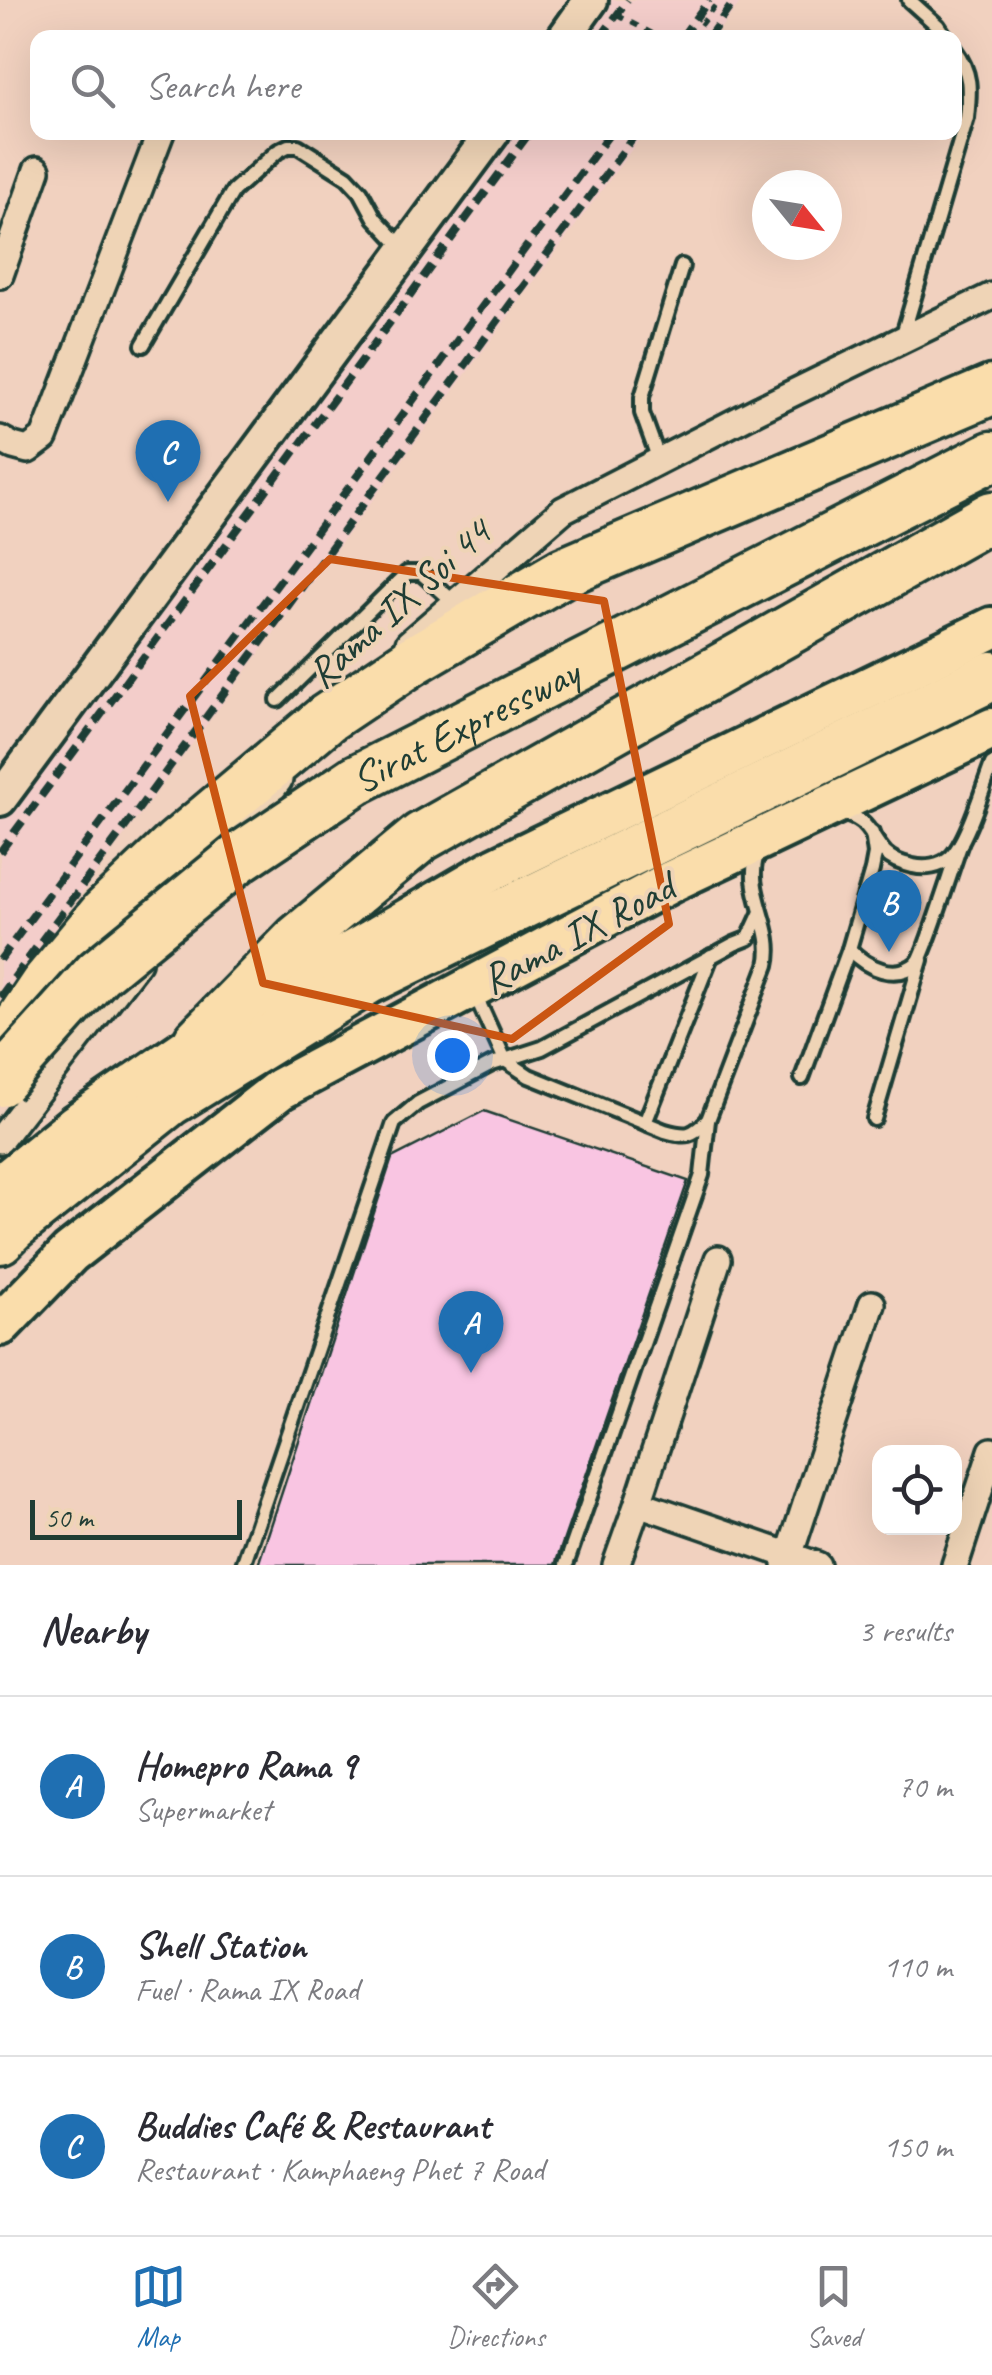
<!DOCTYPE html>
<meta charset="utf-8">
<style>
body{margin:0;font-family:Caveat,sans-serif;background:#f7f7f7;color:#2b2b33}
.controls{position:absolute;right:30px;bottom:30px;display:grid;overflow:hidden;border-radius:20px;box-shadow:0 10px 40px #0002}
.controls button{width:90px;height:90px;display:grid;place-items:center;padding:0;border:0;border-bottom:2px solid #e1e1e2;background:#fff;color:#2b2b33;font:50px sans-serif}
.compass{position:absolute;left:752px;top:170px;width:90px;height:90px;border-radius:50%;background:#fff;box-shadow:0 10px 40px #0002;rotate:120deg}
.scale{position:absolute;left:30px;bottom:25px;width:212px;box-sizing:border-box;padding-left:10px;border:5px solid #1f3d34;border-top:0;font-size:28px;line-height:35px;white-space:nowrap;color:#1f3d34;-webkit-text-stroke:8px #efd4b6;paint-order:stroke}
.you{position:absolute;left:452px;top:1055px;width:35px;height:35px;margin:-25px;border:8px solid #fff;border-radius:50%;background:#1a73e8;box-shadow:0 0 0 15px #1a73e833}
.badge{display:grid;place-items:center;width:65px;height:65px;border-radius:50%;background:#1f6fb2;color:#fff;font-size:32px;font-weight:700}
.pin{position:absolute;translate:-50% -82px;filter:drop-shadow(0 2px 5px #0008)}
.pin::after{content:'';position:absolute;top:52px;width:35px;height:30px;background:inherit;clip-path:polygon(0 0,100% 0,50% 100%)}
.list{margin:0;padding:0;list-style:none}
h2{display:flex;justify-content:space-between;align-items:center;height:130px;margin:0;padding:0 40px;font-size:42px}
h2 small{font-size:32px;font-weight:400;color:#7c7c81}
.list li{display:grid;grid-template-columns:65px 1fr auto;gap:30px;align-items:center;box-sizing:border-box;height:180px;padding:0 40px;border-top:2px solid #e1e1e2}
.list b{display:block;font-size:38px;white-space:nowrap}
.list p{margin:0;font-size:32px;white-space:nowrap;color:#7c7c81}
.list em{font-size:32px;font-style:normal;color:#7c7c81}
.icon{flex:none;width:55px;height:55px;fill:none;stroke:currentColor;stroke-width:2;stroke-linecap:round;stroke-linejoin:round}
.map{position:relative;flex:none;width:992px;height:1565px;overflow:hidden}
.search{position:absolute;background:#fff;box-shadow:0 10px 40px #0002;left:30px;right:30px;top:30px;height:110px;display:flex;align-items:center;gap:25px;box-sizing:border-box;padding:0 35px;border-radius:20px;color:#7c7c81;font-size:38px}
.sheet{height:670px;background:#fff}
nav{display:flex;justify-content:space-around;align-items:center;box-sizing:border-box;height:140px;border-top:2px solid #e1e1e2;background:#fff;font-size:28px;color:#7c7c81}
nav a{display:grid;justify-items:center;gap:5px}
nav .on{color:#1f6fb2}
.map>svg:first-child{display:block}
.built{fill:#f3cdca}
.building{fill:#f9c5e2;stroke:#1f3d34;stroke-width:2.5}
.lines{fill:none;stroke-linecap:round;stroke-linejoin:round}
.service-casing{stroke:#1f3d34;stroke-width:20}
.minor-casing{stroke:#1f3d34;stroke-width:32}
.tertiary-casing{stroke:#1f3d34;stroke-width:40}
.primary-casing{stroke:#1f3d34;stroke-width:48}
.motorway-casing{stroke:#1f3d34;stroke-width:55}
.path{stroke:#1f3d34;stroke-width:5;stroke-dasharray:8 8;stroke-linecap:butt}
.service{stroke:#efd4b6;stroke-width:12}
.minor{stroke:#efd4b6;stroke-width:25}
.tertiary{stroke:#efd4b6;stroke-width:32}
.primary{stroke:#faddab;stroke-width:40}
.motorway{stroke:#faddab;stroke-width:48}
.rail{stroke:#1f3d34;stroke-width:8;stroke-dasharray:15 8;stroke-linecap:butt}
.motorway-bridge-casing{stroke:#1f3d34;stroke-width:55;stroke-linecap:butt}
.motorway-bridge{stroke:#faddab;stroke-width:48}
.marked{fill:none;stroke:#ca5512;stroke-width:8;stroke-linejoin:round}
.labels{text-anchor:middle;stroke-width:8;stroke-linejoin:round;paint-order:stroke}
.street-label{font-size:42px;fill:#1f3d34;stroke:#efd4b6}
</style>
<div class="map">
<svg width="992" height="1565" viewBox="0 0 992 1565">
<rect width="100%" height="100%" fill="#f1d1bf"/>
<filter id="ink" filterUnits="userSpaceOnUse"><feTurbulence type="fractalNoise" baseFrequency=".01" numOctaves="2"/><feDisplacementMap in="SourceGraphic" scale="20" xChannelSelector="R" yChannelSelector="G"/><feConvolveMatrix kernelMatrix="1 2 1 2 8 2 1 2 1" color-interpolation-filters="sRGB"/></filter>
<g filter="url(#ink)">
<g class="built">
<polygon points="596,0 742,0 714,37 568,38"/>
<polygon points="498,133 644,133 0,1004 0,801"/>
</g>
<polygon class="building" points="484,1111 688,1181 555,1565 258,1565 392,1158"/>
<g class="lines">
<g class="service-casing">
<g id="service">
<polyline points="909,0 938,26 946,38"/>
<path d="M902 338 967 118C970 90 972 73 954 49"/>
<polyline points="143,345 233,191 278,151 288,146 298,146 347,177 361,192 375,218 404,249"/>
<polyline points="659,460 642,413 642,397 682,266"/>
<polyline points="278,700 407,573 421,573 454,602"/>
<path d="M840 813C870 819 868 834 885 853 893 861 903 864 913 866 925 869 940 867 950 858 967 842 983 787 992 764"/>
<path d="M872 833 875 854 872 870 849 949C867 968 896 982 918 962 925 954 954 861 961 843"/>
<polyline points="505,1060 542,1048 734,944 749,938 760,914"/>
<path d="M505 1060 529 1076 665 1131C687 1137 691 1137 708 1120"/>
<polyline points="802,1078 849,949"/>
<polyline points="874,1119 921,960"/>
<polyline points="645,1123 711,956"/>
<polyline points="243,1565 394,1123 418,1103 492,1064 505,1060 473,990"/>
<path d="M566 1565 702 1175 708 1120 767 965C777 926 741 889 759 850"/>
</g>
</g>
<g class="minor-casing">
<g id="minor">
<polyline points="0,275 37,170"/>
<polyline points="0,439 13,446 28,450 44,438 161,132"/>
<polyline points="409,643 563,510 758,410 992,296"/>
<polyline points="224,851 279,780"/>
<polyline points="0,1140 138,962"/>
<polyline points="718,1259 638,1503 817,1565"/>
<polyline points="616,1565 638,1503"/>
<polyline points="786,1565 872,1304"/>
<polyline points="955,1565 992,1451"/>
</g>
</g>
<g class="tertiary-casing">
<g id="tertiary">
<polyline points="564,38 591,0"/>
<polyline points="0,799 493,132"/>
</g>
</g>
<g class="primary-casing">
<g id="primary">
<polyline points="0,1186 75,1125 198,1041 496,868 992,628"/>
<polyline points="0,1325 70,1253 280,1089 672,881 992,729"/>
</g>
</g>
<g class="motorway-casing">
<g id="motorway">
<path id="s1" d="M356 780 992 456"/>
<polyline points="198,1041 298,939 421,837 992,516"/>
<polyline points="0,1051 45,984 104,913 177,844 327,718 412,661 564,572 992,390"/>
<polyline points="0,1239 13,1226 170,1101 367,980 992,676"/>
</g>
</g>
<g class="path">
<polyline points="617,15 661,38"/>
<polyline points="691,38 719,0"/>
</g>
<use href="#service" class="service"/>
<use href="#minor" class="minor"/>
<use href="#tertiary" class="tertiary"/>
<use href="#primary" class="primary"/>
<use href="#motorway" class="motorway"/>
<g class="rail">
<polyline points="600,38 628,0"/>
<polyline points="681,38 709,0"/>
<polyline points="708,38 735,0"/>
<polyline points="0,852 530,132"/>
<polyline points="0,960 611,132"/>
<polyline points="0,997 637,132"/>
</g>
<g class="motorway-bridge-casing">
<polyline id="motorway-bridge" points="0,1082 98,973 239,858 356,780"/>
</g>
<use href="#motorway-bridge" class="motorway-bridge"/>
</g>
</g>
<path class="marked" d="M330 559 604 601 669 924 512 1039 263 983 190 696Z"/>
<g class="labels">
<g class="street-label">
<text transform="translate(398 602) rotate(-42)" y="15">Rama IX Soi 44</text>
<text dy="15" stroke="none"><textPath href="#s1" startOffset="122">Sirat Expressway</textPath></text>
<text transform="translate(577 932) rotate(-28)" y="15">Rama IX Road</text>
</g>
</g>
</svg>
<div class="controls">
<button><svg class="icon" aria-label="locate" viewBox="0 0 24 24"><circle cx="12" cy="12" r="6"/><path d="M12 2v4M12 18v4M2 12h4M18 12h4"/></svg></button>
</div>
<svg class="compass" viewBox="-18 -18 36 36"><path d="M0-13l5 13h-10z" fill="#e53935"/><path d="M0 13l5-13h-10z" fill="#7c7c81"/></svg>
<div class="scale">50 m</div>
<div class="you"></div>
<div class="pin badge" style="left:471px;top:1373px">A</div>
<div class="pin badge" style="left:889px;top:952px">B</div>
<div class="pin badge" style="left:168px;top:502px">C</div>
<div class="search"><svg class="icon" aria-label="search" viewBox="0 0 24 24"><circle cx="10" cy="10" r="6"/><path d="M15 15l6 6"/></svg>Search here</div>
</div>
<section class="sheet">
<h2>Nearby<small>3 results</small></h2>
<ul class="list">
<li><span class="badge">A</span><div><b>Homepro Rama 9</b><p>Supermarket</p></div><em>70 m</em></li>
<li><span class="badge">B</span><div><b>Shell Station</b><p>Fuel · Rama IX Road</p></div><em>110 m</em></li>
<li><span class="badge">C</span><div><b>Buddies Café &amp; Restaurant</b><p>Restaurant · Kamphaeng Phet 7 Road</p></div><em>150 m</em></li>
</ul>
</section>
<nav>
<a class="on"><svg class="icon" aria-label="map" viewBox="0 0 24 24"><path d="M3 6l6-2 6 2 6-2v14l-6 2-6-2-6 2zM9 4v14M15 6v14"/></svg>Map</a>
<a><svg class="icon" aria-label="directions" viewBox="0 0 24 24"><path d="M12 3l9 9-9 9-9-9zM9 14v-3h6M13 9l2 2-2 2"/></svg>Directions</a>
<a><svg class="icon" aria-label="saved" viewBox="0 0 24 24"><path d="M7 4h10v16l-5-4-5 4z"/></svg>Saved</a>
</nav>
